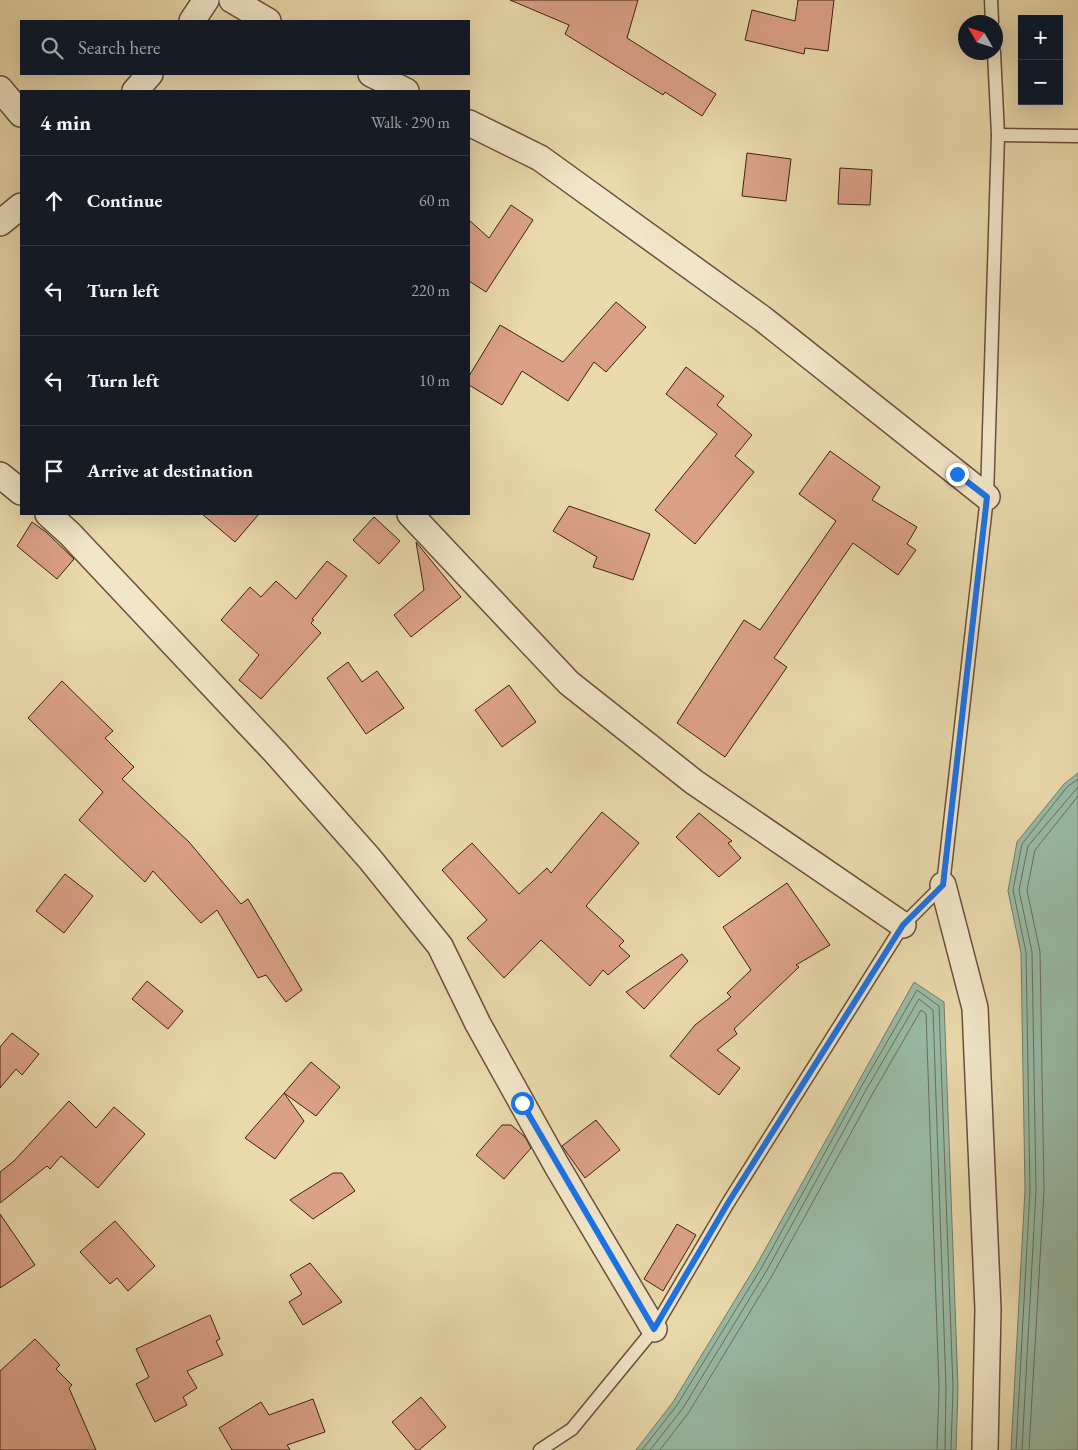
<!DOCTYPE html>
<meta charset="utf-8">
<style>
body{margin:0;font-family:"EB Garamond",serif;background:#20242c;color:#f1f3f6}
.controls{position:absolute;right:15px;top:15px;display:grid;overflow:hidden;border-radius:0px;box-shadow:0 5px 20px #0002}
.controls button{width:45px;height:45px;display:grid;place-items:center;padding:0;border:0;border-bottom:1px solid #363941;background:#171b24;color:#f1f3f6;font:25px sans-serif}
.compass{position:absolute;left:958px;top:15px;width:45px;height:45px;border-radius:50%;background:#171b24;box-shadow:0 5px 20px #0002;rotate:309deg}
.stop{position:absolute;width:15px;height:15px;margin:-11px;border:4px solid #1a73e8;border-radius:50%;background:#fff}
.stop.end{background:#1a73e8;border-color:#fff;box-shadow:0 1px 5px #0008}
.list{margin:0;padding:0;list-style:none}
h2{display:flex;justify-content:space-between;align-items:center;height:65px;margin:0;padding:0 20px;font-size:21px}
h2 small{font-size:16px;font-weight:400;color:#9ea1a6}
.list li{display:grid;grid-template-columns:32px 1fr auto;gap:15px;align-items:center;box-sizing:border-box;height:90px;padding:0 20px;border-top:1px solid #363941}
.list b{display:block;font-size:19px;white-space:nowrap}
.list em{font-size:16px;font-style:normal;color:#9ea1a6}
.icon{flex:none;width:28px;height:28px;fill:none;stroke:currentColor;stroke-width:2;stroke-linecap:round;stroke-linejoin:round}
.map{position:relative;flex:none;width:1078px;height:1450px;overflow:hidden}
.search{position:absolute;background:#171b24;box-shadow:0 5px 20px #0002;left:20px;top:20px;width:450px;height:55px;display:flex;align-items:center;gap:12px;box-sizing:border-box;padding:0 18px;border-radius:0px;color:#9ea1a6;font-size:19px}
.panel{position:absolute;background:#171b24;box-shadow:0 5px 20px #0002;left:20px;top:90px;width:450px;height:425px;border-radius:0px}
.map>svg:first-child{display:block}
.water{fill:#98bba5;stroke:#747d6c}
.lines{fill:none;stroke-linecap:round;stroke-linejoin:round}
.shore{stroke:#6b6e5e;stroke-width:1}
.building{fill:#daa087;stroke:#3e2117}
.service-casing{stroke:#694f3c;stroke-width:15}
.minor-casing{stroke:#694f3c;stroke-width:28}
.service{stroke:#f1e6c8;stroke-width:12}
.minor{stroke:#f1e6c8;stroke-width:25}
.route{stroke:#1a73e8;stroke-width:6}
</style>
<div class="map">
<svg width="1078" height="1450" viewBox="0 0 1078 1450">
<rect width="100%" height="100%" fill="#e9d9ab"/>
<filter id="stains"><feTurbulence type="fractalNoise" baseFrequency=".004" numOctaves="4"/><feColorMatrix values="0 0 0 0 .2 0 0 0 0 .09 0 0 0 0 .02 0 0 0 .5 -.17"/></filter>
<radialGradient id="worn" r=".72"><stop offset=".6" stop-color="#630" stop-opacity="0"/><stop offset="1" stop-color="#630" stop-opacity=".3"/></radialGradient>
<g class="water">
<polygon points="1078,773 1078,1450 1011,1450 1025,1190 1021,953 1008,891 1017,842 1064,784"/>
<polygon points="914,982 944,1002 958,1388 956,1450 636,1450 673,1402 757,1264"/>
</g>
<g class="lines">
<g class="shore">
<polyline points="642,1450 677,1405 762,1267 861,1087 917,990 939,1006 953,1388 951,1450"/>
<polyline points="650,1450 683,1408 767,1270 866,1090 919,999 933,1010 946,1388 945,1450"/>
<polyline points="660,1450 689,1412 773,1274 873,1093 921,1010 926,1014 939,1388 937,1450"/>
<polyline points="1016,1450 1030,1190 1026,952 1013,890 1022,844 1067,787 1078,779"/>
<polyline points="1022,1450 1036,1190 1032,952 1019,890 1028,846 1078,787"/>
<polyline points="1029,1450 1044,1190 1040,952 1027,890 1035,850 1078,796"/>
</g>
</g>
<g class="building">
<polygon points="510,0 638,0 627,38 716,94 702,116 665,92 663,95 565,34 569,25"/>
<polygon points="798,0 834,0 828,51 805,48 804,54 745,40 752,10 795,21"/>
<polygon points="747,153 791,159 786,201 742,196"/>
<polygon points="840,168 872,170 870,205 838,204"/>
<polygon points="511,205 533,220 486,292 469,281 469,220 489,238"/>
<polygon points="616,302 646,327 606,372 594,362 568,401 522,371 502,405 469,385 469,376 500,325 563,362"/>
<polygon points="686,367 724,396 717,405 752,435 735,456 754,472 695,544 655,510 717,434 666,394"/>
<polygon points="830,451 880,487 872,500 917,527 907,544 916,550 898,575 853,543 774,658 787,667 725,757 677,723 744,620 760,630 836,521 799,494"/>
<polygon points="569,506 650,534 633,580 593,567 597,557 553,531"/>
<polygon points="202,514 259,514 235,542"/>
<polygon points="374,517 400,541 379,564 353,540"/>
<polygon points="32,522 46,532 74,559 57,579 17,546"/>
<polygon points="416,542 461,597 411,637 394,615 424,590"/>
<polygon points="327,561 347,576 312,619 314,620 311,623 321,633 261,699 239,680 259,655 221,620 250,587 261,597 276,581 296,599"/>
<polygon points="348,662 362,682 377,671 404,708 366,734 327,678"/>
<polygon points="62,681 113,731 105,738 134,767 122,779 189,842 241,904 248,899 302,990 286,1002 266,975 258,978 217,910 201,923 153,871 145,882 79,820 103,792 28,718"/>
<polygon points="509,685 536,722 502,747 475,710"/>
<polygon points="602,812 639,843 586,906 624,941 619,946 630,956 608,975 603,970 590,986 541,940 504,978 467,938 487,920 442,870 472,843 519,894 547,868 551,873"/>
<polygon points="699,813 732,841 728,843 741,858 719,877 676,837"/>
<polygon points="65,874 93,896 64,933 36,911"/>
<polygon points="787,883 830,945 796,965 799,967 734,1029 737,1034 717,1050 740,1068 719,1095 670,1056 695,1025 731,997 727,993 751,970 723,927"/>
<polygon points="682,954 688,961 644,1009 626,992"/>
<polygon points="147,981 183,1011 168,1029 132,999"/>
<polygon points="12,1033 39,1054 22,1075 16,1069 0,1088 0,1047"/>
<polygon points="311,1062 340,1087 316,1116 284,1093 304,1121 275,1159 245,1138"/>
<polygon points="69,1101 96,1128 114,1107 145,1134 98,1188 61,1156 50,1169 47,1166 0,1203 0,1172 14,1161"/>
<polygon points="596,1120 620,1150 585,1178 562,1146"/>
<polygon points="502,1125 511,1125 525,1137 531,1148 504,1179 476,1155"/>
<polygon points="333,1173 342,1173 355,1191 313,1219 290,1200"/>
<polygon points="0,1214 35,1265 0,1288"/>
<polygon points="115,1221 155,1266 128,1291 117,1278 110,1284 80,1252"/>
<polygon points="677,1224 696,1235 663,1291 644,1279"/>
<polygon points="310,1263 342,1302 303,1325 289,1302 302,1294 290,1275"/>
<polygon points="210,1315 220,1339 216,1341 223,1355 187,1371 197,1388 183,1397 187,1405 155,1422 136,1384 149,1377 136,1349"/>
<polygon points="35,1339 60,1365 56,1369 72,1385 69,1388 96,1450 0,1450 0,1371"/>
<polygon points="421,1397 446,1427 419,1450 416,1450 392,1422"/>
<polygon points="313,1399 325,1432 287,1445 290,1450 232,1450 219,1428 261,1402 269,1415"/>
</g>
<g class="lines">
<g class="service-casing">
<g id="service">
<polyline points="991,0 992,22"/>
<polyline points="998,135 1078,136"/>
<polyline points="540,1450 572,1429 654,1329 728,1203 903,925 943,885 987,497 998,135 994,52"/>
</g>
</g>
<g class="minor-casing">
<g id="minor">
<polyline points="232,0 268,21"/>
<polyline points="192,21 206,0"/>
<polyline points="371,74 406,91"/>
<polyline points="0,89 21,114"/>
<polyline points="135,91 150,74"/>
<polyline points="469,123 540,158 763,319 987,497"/>
<polyline points="0,223 21,206"/>
<polyline points="0,475 21,492"/>
<polyline points="48,514 70,534 276,753 369,858 440,946 478,1024 557,1166 654,1329"/>
<polyline points="410,514 569,683 694,782 903,925"/>
<polyline points="943,885 975,1008 988,1309 985,1450"/>
</g>
</g>
<use href="#service" class="service"/>
<use href="#minor" class="minor"/>
</g>
<g class="lines">
<polyline class="route" points="522,1103 654,1329 728,1203 903,925 943,885 987,497 957,474"/>
</g>
<rect width="100%" height="100%" filter="url(#stains)"/>
<rect width="100%" height="100%" fill="url(#worn)"/>
</svg>
<div class="controls">
<button>+</button>
<button>−</button>
</div>
<svg class="compass" viewBox="-18 -18 36 36"><path d="M0-13l5 13h-10z" fill="#e53935"/><path d="M0 13l5-13h-10z" fill="#9ea1a6"/></svg>
<div class="stop" style="left:522px;top:1103px"></div>
<div class="stop end" style="left:957px;top:474px"></div>
<div class="search"><svg class="icon" aria-label="search" viewBox="0 0 24 24"><circle cx="10" cy="10" r="6"/><path d="M15 15l6 6"/></svg>Search here</div>
<section class="panel">
<h2>4 min<small>Walk · 290 m</small></h2>
<ul class="list">
<li><svg class="icon" aria-label="ahead" viewBox="0 0 24 24"><path d="M12 20V5M6 11l6-6 6 6"/></svg><div><b>Continue</b></div><em>60 m</em></li>
<li><svg class="icon" aria-label="left" viewBox="0 0 24 24"><path d="M17 20v-9H6M10 6l-5 5 5 5"/></svg><div><b>Turn left</b></div><em>220 m</em></li>
<li><svg class="icon" aria-label="left" viewBox="0 0 24 24"><path d="M17 20v-9H6M10 6l-5 5 5 5"/></svg><div><b>Turn left</b></div><em>10 m</em></li>
<li><svg class="icon" aria-label="arrive" viewBox="0 0 24 24"><path d="M6 21V4h12l-3 4 3 4H6"/></svg><div><b>Arrive at destination</b></div></li>
</ul>
</section>
</div>
